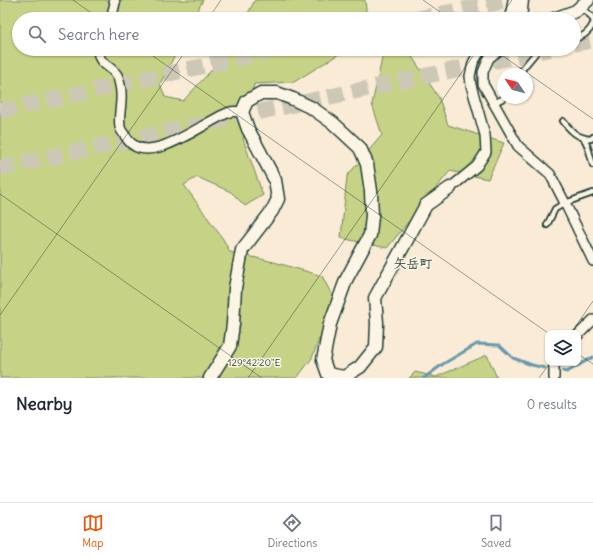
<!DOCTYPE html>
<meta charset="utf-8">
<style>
body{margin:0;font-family:Delius,"Klee One",sans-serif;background:#f6f6f7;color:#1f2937}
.controls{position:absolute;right:12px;bottom:12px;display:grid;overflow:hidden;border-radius:8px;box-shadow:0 1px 3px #0004}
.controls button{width:36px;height:36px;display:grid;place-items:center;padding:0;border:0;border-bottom:1px solid #e0e1e3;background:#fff;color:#1f2937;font:20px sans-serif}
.compass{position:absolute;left:497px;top:68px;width:36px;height:36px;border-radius:50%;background:#fff;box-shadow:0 1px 3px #0004;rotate:305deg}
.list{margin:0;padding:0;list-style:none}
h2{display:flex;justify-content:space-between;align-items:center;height:52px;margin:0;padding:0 16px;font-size:17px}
h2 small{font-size:13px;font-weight:400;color:#747a83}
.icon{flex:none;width:22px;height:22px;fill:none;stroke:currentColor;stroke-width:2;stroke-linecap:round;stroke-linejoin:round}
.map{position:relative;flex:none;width:593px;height:378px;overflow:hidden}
.search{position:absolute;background:#fff;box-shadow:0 1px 3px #0004;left:12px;right:12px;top:12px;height:44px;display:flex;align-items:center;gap:10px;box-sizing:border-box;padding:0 14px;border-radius:22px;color:#747a83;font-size:15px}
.sheet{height:124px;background:#fff}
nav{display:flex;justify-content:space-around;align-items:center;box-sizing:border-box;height:56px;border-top:1px solid #e0e1e3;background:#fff;font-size:11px;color:#747a83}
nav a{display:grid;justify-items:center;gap:2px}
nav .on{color:#ea580c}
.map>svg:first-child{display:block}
.green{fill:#c6d386;stroke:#72885d}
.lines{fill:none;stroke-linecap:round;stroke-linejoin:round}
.stream{stroke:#699aac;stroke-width:3}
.highway-tunnel{stroke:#cdc8b6;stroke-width:16;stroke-dasharray:16 8;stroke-linecap:butt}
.lane-casing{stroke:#1f3d34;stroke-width:8}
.street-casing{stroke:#1f3d34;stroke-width:12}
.secondary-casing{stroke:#1f3d34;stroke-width:15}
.lane{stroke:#fcf5e5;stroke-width:4.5}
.street{stroke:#fcf5e5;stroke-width:9}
.secondary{stroke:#fcf5e5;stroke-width:12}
.ticks{fill:none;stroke:#1f3d34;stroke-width:1;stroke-opacity:0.45}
.labels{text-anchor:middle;stroke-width:3;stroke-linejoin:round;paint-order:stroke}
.quarter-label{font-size:13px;font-weight:bold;fill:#1f3d34;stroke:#fcf5e5}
.ticks-label{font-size:10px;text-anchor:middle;fill:#1f3d34;stroke:#fcf5e5;stroke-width:3;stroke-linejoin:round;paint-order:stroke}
</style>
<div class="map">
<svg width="593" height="378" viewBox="0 0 593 378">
<rect width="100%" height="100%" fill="#f9ebd6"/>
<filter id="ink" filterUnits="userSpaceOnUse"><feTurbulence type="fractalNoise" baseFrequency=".025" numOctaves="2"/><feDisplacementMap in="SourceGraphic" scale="8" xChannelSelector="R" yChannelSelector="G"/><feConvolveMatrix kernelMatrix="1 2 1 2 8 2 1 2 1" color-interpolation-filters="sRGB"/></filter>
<g filter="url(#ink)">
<g class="green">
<polygon points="0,0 203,0 193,19 19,19 19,49 178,49 160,84 165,97 183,101 218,63 227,49 362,49 339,54 294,82 254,84 243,139 263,195 245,206 231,192 197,177 184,185 223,239 230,252 274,262 322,276 334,299 312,358 297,378 0,378"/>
<polygon points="255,0 365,0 367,19 245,19"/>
<polygon points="392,49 407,49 439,98 448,125 504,143 488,179 450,171 387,248 341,238 347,176 382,135 372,104 383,54"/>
<polygon points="487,355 497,378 409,378 415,372 436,377"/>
</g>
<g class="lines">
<g class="stream">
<polyline points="563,371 567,372 593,357"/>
<polyline points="424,378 443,364 477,344 499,345 513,358 532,365 545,368"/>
</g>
<g class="highway-tunnel">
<polyline points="416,19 510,0"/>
<polyline points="574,44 593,40"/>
<polyline points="0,111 280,49"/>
<polyline points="0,168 550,49"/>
</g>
<g class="lane-casing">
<g id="lane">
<polyline points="580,7 591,16 593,20"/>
<path d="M574 39C583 37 589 33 593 24"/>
<polyline points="520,74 524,67 539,49"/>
<polyline points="494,103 504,98"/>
<path d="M563 121C571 131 577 138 591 139L593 137"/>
<path d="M584 139C589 146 590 156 593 165"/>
<polyline points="547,225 555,209 565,203 593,193"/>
</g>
</g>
<g class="street-casing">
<g id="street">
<polyline points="111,19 115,3 114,0"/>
<polyline points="510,19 513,0"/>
<path d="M99 49C96 63 111 66 117 75 119 79 121 89 121 93 122 105 118 116 120 127 121 132 126 136 128 140 150 169 207 119 230 112 234 111 239 112 242 112"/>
<polyline points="501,49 489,58 483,72 483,84 518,146 550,174 565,203 593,261"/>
<polyline points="450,188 477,166 486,152 485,135 471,85 470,76 473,63 481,49"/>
<polyline points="578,335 593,320"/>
<polyline points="554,378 554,366 556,363"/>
</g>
</g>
<g class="secondary-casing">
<g id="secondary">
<polyline points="520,19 522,0"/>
<polyline points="554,19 576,11 588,0"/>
<polyline points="210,378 230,346 233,324 235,288 242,250 272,211 278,199 275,180 248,129 242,112 247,101 261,93 277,93 293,99 312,108 333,123 360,148 367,164 371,191 372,216 370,235 346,280 330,324 323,360 328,374 344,377 360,367 376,347 377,323 375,298 426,205 450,188"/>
</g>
</g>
<use href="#lane" class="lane"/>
<use href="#street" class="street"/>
<use href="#secondary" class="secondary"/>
</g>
</g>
<path class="ticks" d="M73 0 100 19M423 0 450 19M208 19 221 0M499 19 512 0M143 49 548 333M493 49 593 119M0 194 262 378M0 315 187 49M571 333 593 301M578 354 593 364M248 378 478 49M539 378 550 363"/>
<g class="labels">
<g class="quarter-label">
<text x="413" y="268">矢岳町</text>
</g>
</g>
<g class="ticks-label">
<text x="254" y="366">129°42'20"E</text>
</g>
</svg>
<div class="controls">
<button><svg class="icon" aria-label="layers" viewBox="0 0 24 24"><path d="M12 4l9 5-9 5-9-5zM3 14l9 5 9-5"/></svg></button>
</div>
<svg class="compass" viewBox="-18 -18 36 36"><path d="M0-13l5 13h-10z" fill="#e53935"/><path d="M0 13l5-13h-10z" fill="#747a83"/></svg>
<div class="search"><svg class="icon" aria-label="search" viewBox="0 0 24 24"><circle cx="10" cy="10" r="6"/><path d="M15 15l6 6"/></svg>Search here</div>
</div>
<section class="sheet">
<h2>Nearby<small>0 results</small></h2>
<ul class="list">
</ul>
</section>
<nav>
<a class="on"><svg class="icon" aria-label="map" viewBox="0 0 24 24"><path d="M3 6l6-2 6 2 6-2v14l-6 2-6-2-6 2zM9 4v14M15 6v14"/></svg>Map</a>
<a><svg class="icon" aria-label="directions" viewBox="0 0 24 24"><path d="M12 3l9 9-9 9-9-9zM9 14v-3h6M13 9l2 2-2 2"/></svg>Directions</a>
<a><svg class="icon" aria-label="saved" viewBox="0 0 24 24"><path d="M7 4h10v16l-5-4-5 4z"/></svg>Saved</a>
</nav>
